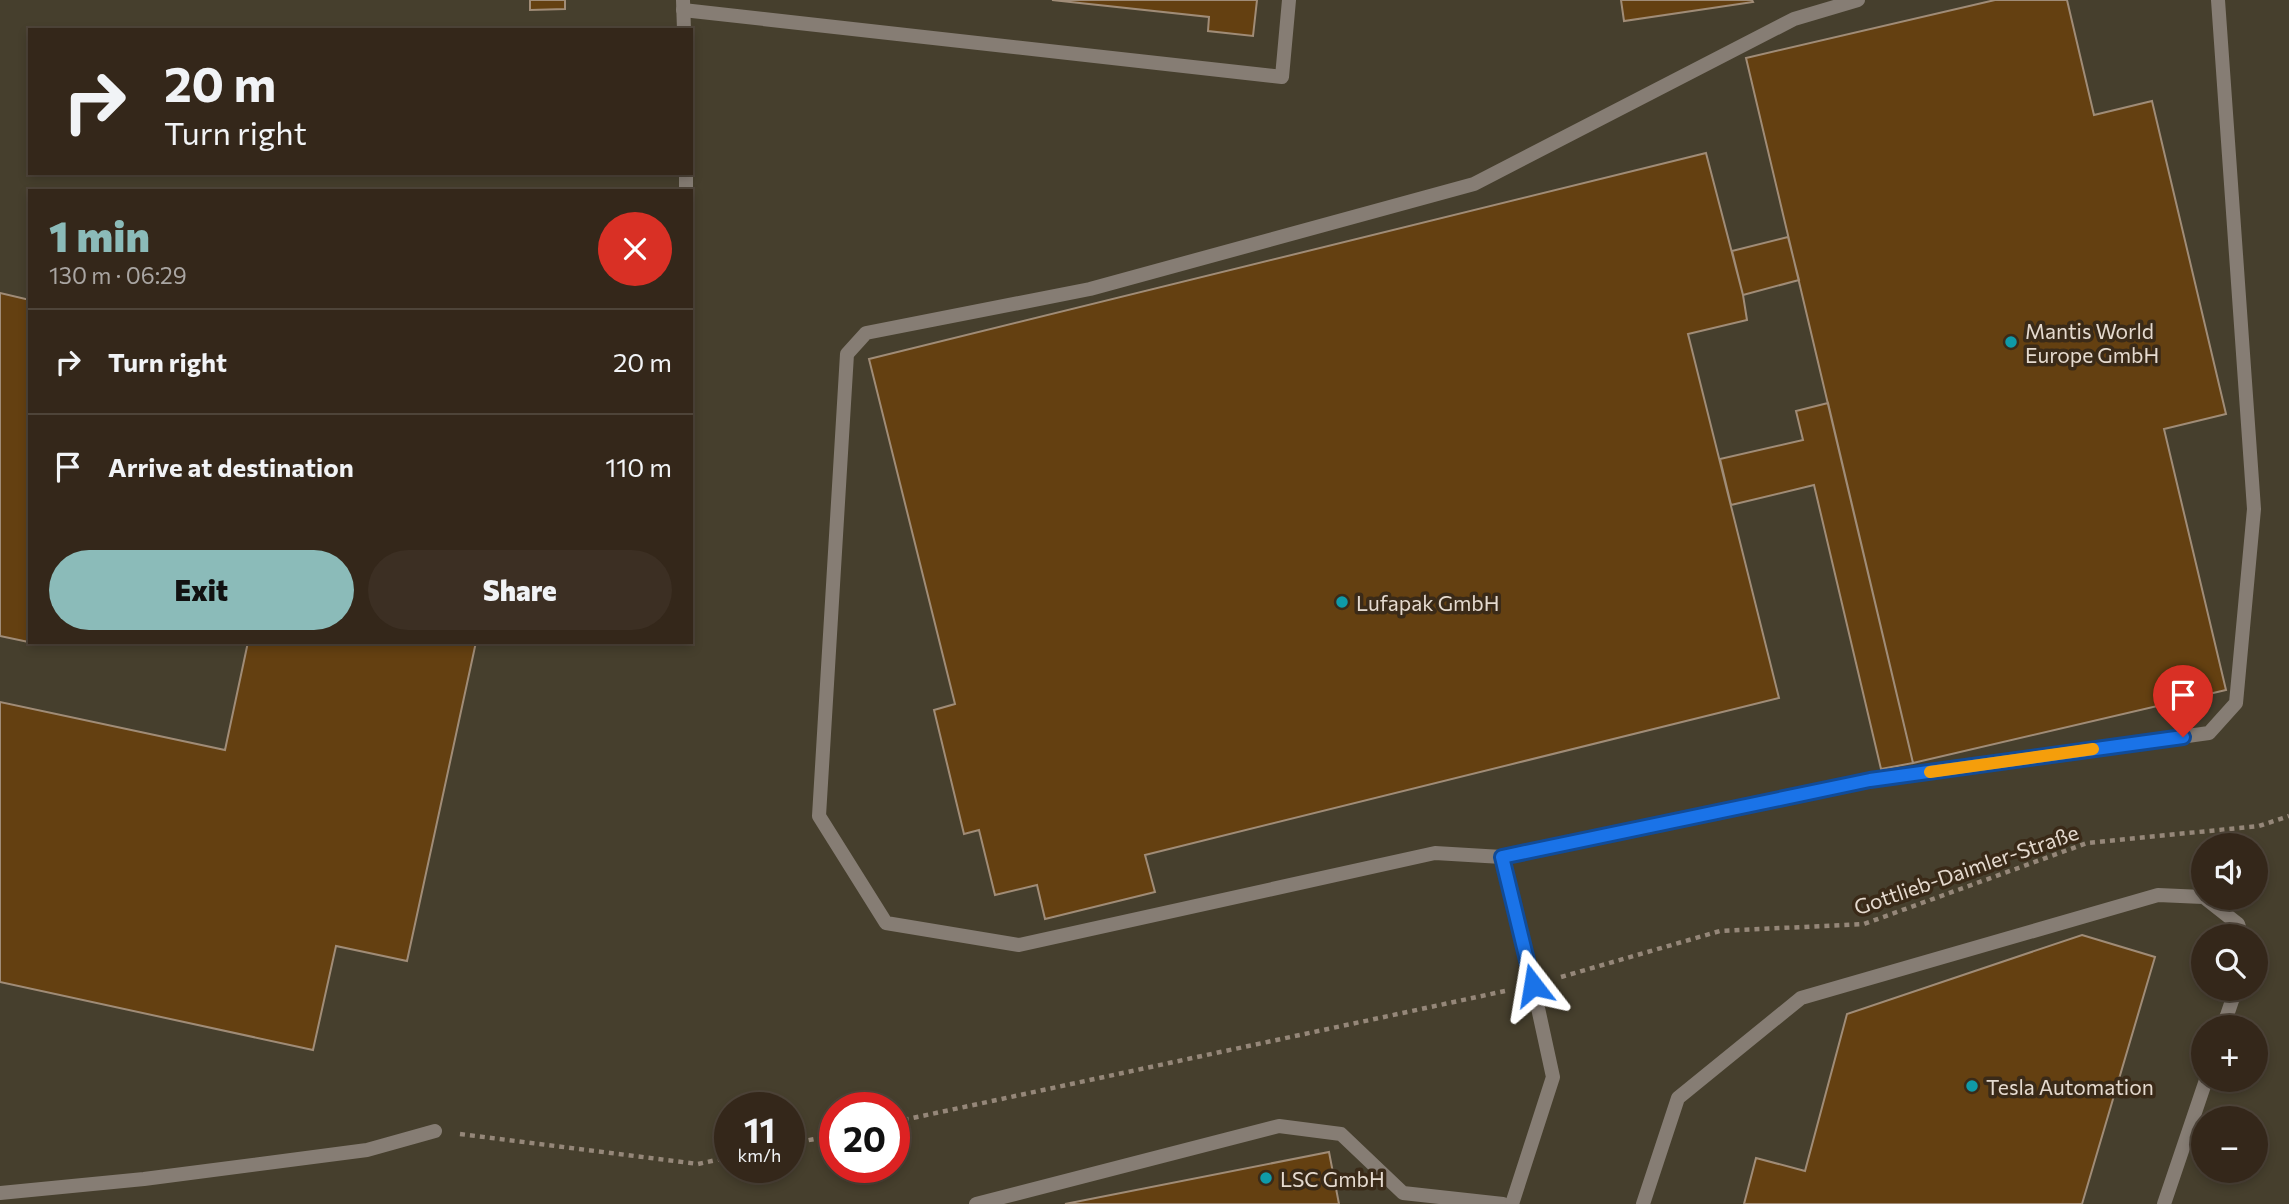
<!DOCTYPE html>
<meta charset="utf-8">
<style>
body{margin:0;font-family:Commissioner,sans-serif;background:#3c2f23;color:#f1f3f6;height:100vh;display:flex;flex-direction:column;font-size:26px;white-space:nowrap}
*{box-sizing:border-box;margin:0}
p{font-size:23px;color:#a9a5a2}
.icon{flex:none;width:38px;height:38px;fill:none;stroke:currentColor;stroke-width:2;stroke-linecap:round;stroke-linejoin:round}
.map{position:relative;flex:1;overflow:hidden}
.sheet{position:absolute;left:28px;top:189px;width:665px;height:455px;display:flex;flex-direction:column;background:#34271a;border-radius:0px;box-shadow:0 4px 10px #0003,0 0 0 2px #4e4439}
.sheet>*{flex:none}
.banner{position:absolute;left:28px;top:28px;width:665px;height:147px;border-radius:0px;box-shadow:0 4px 10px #0003,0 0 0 2px #4e4439;background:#34271a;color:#f1f3f6;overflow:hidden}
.controls{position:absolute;left:2191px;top:833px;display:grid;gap:14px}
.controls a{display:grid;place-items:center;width:77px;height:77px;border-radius:50%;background:#34271a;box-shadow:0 4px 10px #0003,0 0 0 2px #4e4439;font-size:35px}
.speed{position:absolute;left:714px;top:1092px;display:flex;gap:14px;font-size:35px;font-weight:700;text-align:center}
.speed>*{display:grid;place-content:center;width:91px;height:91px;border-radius:50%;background:#34271a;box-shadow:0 4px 10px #0003,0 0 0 2px #4e4439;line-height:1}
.speed small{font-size:18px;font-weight:400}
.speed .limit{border:10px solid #d22;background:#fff;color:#111}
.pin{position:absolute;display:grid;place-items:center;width:60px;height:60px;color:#fff;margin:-72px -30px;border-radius:50% 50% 50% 0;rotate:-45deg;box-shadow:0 0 7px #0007}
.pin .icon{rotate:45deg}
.me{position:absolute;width:77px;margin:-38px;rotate:346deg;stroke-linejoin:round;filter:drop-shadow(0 0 5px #0008)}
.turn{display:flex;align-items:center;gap:24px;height:147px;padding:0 21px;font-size:32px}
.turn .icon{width:91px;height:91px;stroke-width:2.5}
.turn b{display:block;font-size:49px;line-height:60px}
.round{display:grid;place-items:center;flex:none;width:74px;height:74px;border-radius:37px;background:#3c2f23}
.headline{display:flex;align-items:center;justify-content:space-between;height:119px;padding:0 21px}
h1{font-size:42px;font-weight:800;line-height:52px;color:#8bbbb9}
.action{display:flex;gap:14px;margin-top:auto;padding:14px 21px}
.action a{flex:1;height:80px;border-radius:42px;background:#8bbbb9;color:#111;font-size:28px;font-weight:800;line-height:80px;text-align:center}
.action a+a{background:#3c2f23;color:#f1f3f6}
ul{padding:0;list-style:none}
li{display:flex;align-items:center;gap:21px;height:105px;padding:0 21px;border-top:2px solid #4e4439}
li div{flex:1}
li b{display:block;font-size:26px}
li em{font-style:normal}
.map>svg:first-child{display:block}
.commercial{fill:#463f2d;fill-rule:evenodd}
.building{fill:#644011;stroke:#a08c77;stroke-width:2}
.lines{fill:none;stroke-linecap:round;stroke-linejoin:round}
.path{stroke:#958779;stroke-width:4.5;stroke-dasharray:5 5;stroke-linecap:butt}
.lane{stroke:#867d74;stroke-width:14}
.street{stroke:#867d74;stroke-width:14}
.route-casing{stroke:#114b97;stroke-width:18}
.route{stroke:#1a73e8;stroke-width:12}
.slow{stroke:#f59e0b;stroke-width:12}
.culture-dot{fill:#0f9aa8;stroke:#3a2a18;stroke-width:2.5}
.labels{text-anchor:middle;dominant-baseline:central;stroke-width:7;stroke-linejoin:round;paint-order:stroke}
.poi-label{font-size:21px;fill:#e5dacf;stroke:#3a2a18;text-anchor:start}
.street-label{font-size:21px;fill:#e5dacf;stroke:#3a2a18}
</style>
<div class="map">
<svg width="2289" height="1204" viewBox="0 0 2289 1204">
<rect width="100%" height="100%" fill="#453422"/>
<path class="commercial" d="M0,0H2289V1204H0ZM30,30H691V173H30ZM30,191H691V642H30ZM2203,845H2256V898H2203ZM2203,936H2256V989H2203ZM2203,1027H2256V1080H2203ZM730,1108H789V1167H730ZM835,1108H894V1167H835ZM2203,1118H2256V1171H2203Z"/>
<path class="building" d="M530,0H565V9L530,10Z
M1052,0H1257L1253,36L1208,31L1209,17Z
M1621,0H1752L1753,2L1624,21Z
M1995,0H2067L2094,115L2152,101L2226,414L2164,429L2226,690L1913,763L1746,58Z
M1706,153L1743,295L1747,320L1688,334L1779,698L1145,855L1155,892L1045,919L1037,885L995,895L979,830L964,834L934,710L955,704L869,359Z
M1788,237L1799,280L1743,295L1732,251Z
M0,293L30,300V642H38V644L0,636Z
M1828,403L1913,763L1881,769L1814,485L1731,505L1720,459L1803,440L1796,411Z
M248,642H476L407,961L336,946L313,1050L0,982V702L225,750Z
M2082,935L2155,957L2082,1204H1744L1756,1158L1805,1171L1847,1014Z
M1329,1152L1339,1204H1065Z"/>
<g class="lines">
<path class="path" d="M1561,977L1720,931L1864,924L2087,843L2259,826L2289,816
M894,1122L1505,991
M460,1134L698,1164L730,1157
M789,1144L835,1135"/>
<path class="lane" d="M1858,0L1794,19L1474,184L1090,289L866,333L847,354L819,816L886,923L1019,945L1435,853L1502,857L1870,780L2209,733L2236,703L2254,509L2218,0
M683,10L1282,77L1289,0
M1502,857L1533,985
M2205,898L2238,924L2242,936
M2223,1027L2236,989
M0,1193L144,1179L367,1150L435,1131
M976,1204L1279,1126L1341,1134L1403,1193L1503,1204
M1643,1204L1678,1098L1801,998L2158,895L2203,897
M2164,1204L2206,1080"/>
<path class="street" d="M683,0L684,30
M686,173V191
M1512,1204L1553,1077L1533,985"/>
</g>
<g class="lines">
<g class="route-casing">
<path id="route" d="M1533,985L1502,857L1870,780L2183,737"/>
</g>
<use href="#route" class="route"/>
<path class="slow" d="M1930,772L2093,749"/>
</g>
<g class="culture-dot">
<circle cx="2011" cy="342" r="7"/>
<circle cx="1342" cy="602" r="7"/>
<circle cx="1972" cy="1086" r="7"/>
<circle cx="1266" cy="1178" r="7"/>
</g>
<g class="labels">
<g class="poi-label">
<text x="2025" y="330">Mantis World<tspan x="2025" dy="24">Europe GmbH</tspan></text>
<text x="1356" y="602">Lufapak GmbH</text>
<text x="1986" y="1086">Tesla Automation</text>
<text x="1280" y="1178">LSC GmbH</text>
</g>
<g class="street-label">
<text transform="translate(1966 869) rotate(-19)">Gottlieb-Daimler-Straße</text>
</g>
</g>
</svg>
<div class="controls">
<a><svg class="icon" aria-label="sound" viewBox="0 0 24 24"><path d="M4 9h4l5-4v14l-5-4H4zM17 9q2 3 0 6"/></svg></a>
<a><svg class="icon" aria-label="search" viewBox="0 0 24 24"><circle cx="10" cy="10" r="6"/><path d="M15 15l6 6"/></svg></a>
<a>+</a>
<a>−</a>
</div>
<div class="speed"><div>11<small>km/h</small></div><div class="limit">20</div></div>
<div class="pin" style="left:2183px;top:737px;background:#d93025"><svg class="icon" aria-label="arrive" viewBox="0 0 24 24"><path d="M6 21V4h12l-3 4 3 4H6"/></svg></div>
<svg class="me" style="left:1533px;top:985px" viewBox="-20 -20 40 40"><path d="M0-17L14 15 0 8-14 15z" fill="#1a73e8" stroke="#fff" stroke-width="4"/></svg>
<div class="banner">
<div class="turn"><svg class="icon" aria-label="right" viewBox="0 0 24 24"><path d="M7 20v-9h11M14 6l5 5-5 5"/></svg><div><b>20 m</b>Turn right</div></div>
</div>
<section class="sheet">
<div class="headline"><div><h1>1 min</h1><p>130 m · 06:29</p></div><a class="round" style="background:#d93025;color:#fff"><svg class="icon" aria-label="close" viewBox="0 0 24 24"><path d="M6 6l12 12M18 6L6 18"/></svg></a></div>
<ul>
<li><svg class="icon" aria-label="right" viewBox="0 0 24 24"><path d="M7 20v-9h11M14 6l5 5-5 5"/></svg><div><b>Turn right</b></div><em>20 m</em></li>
<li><svg class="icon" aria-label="arrive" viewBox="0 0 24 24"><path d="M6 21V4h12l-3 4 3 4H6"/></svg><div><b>Arrive at destination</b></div><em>110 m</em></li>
</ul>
<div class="action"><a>Exit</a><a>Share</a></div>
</section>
</div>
